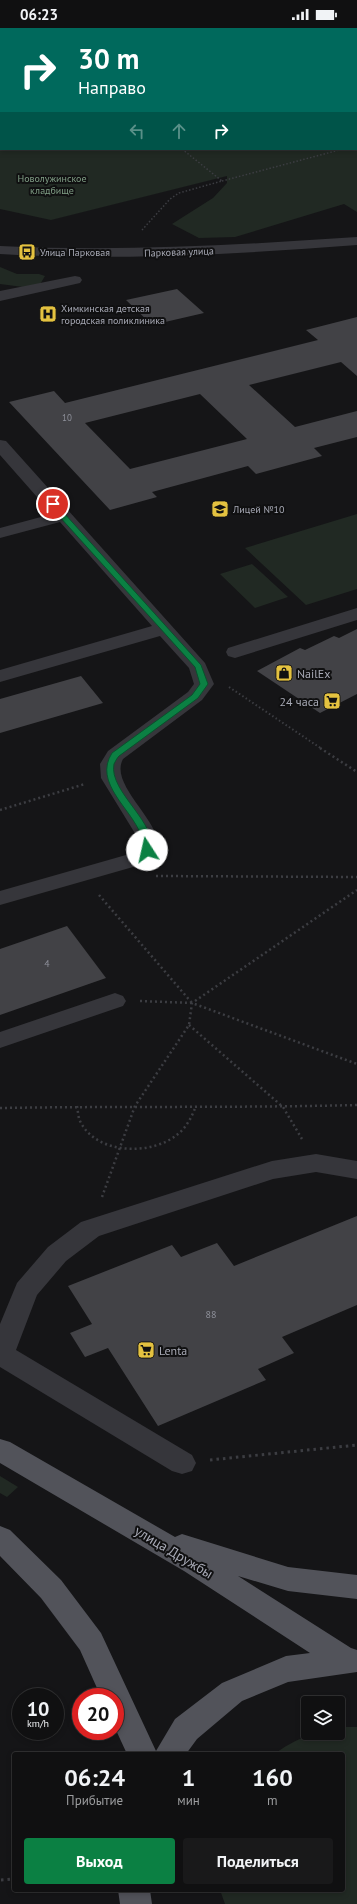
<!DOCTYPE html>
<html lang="ru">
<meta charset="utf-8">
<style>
body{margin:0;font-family:"PT Sans",sans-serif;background:#19191a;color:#f1f3f6;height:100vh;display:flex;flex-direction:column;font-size:15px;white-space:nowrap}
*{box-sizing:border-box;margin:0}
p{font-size:13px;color:#9c9d9f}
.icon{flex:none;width:22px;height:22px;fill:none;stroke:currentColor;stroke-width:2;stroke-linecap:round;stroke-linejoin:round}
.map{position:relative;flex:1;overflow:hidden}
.sheet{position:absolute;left:12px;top:1724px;width:333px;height:140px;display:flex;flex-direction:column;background:#101011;border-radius:4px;box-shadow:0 2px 6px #0003,0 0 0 1px #303031}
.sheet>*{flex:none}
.hud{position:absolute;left:0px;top:0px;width:357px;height:122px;box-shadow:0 2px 6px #0003,0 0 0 1px #303031;background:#00695c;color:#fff;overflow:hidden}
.tools{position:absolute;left:301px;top:1668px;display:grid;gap:8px}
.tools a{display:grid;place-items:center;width:44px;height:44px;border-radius:4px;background:#101011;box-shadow:0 2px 6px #0003,0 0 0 1px #303031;font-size:20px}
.speed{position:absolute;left:12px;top:1660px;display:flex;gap:8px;font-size:20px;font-weight:700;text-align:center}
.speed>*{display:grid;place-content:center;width:52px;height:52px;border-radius:50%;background:#101011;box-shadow:0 2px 6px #0003,0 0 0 1px #303031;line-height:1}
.speed small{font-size:10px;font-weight:400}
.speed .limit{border:6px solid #d22;background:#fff;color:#111}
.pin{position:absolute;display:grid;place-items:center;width:34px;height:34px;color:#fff;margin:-17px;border:2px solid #fff;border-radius:50%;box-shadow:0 1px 4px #0007}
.me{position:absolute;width:44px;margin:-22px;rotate:350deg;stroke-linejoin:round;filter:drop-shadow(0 0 3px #0008)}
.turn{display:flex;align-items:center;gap:14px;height:84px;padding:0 12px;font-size:18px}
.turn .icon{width:52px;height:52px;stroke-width:2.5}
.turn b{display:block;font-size:28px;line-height:34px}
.lanes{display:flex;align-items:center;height:38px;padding:0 12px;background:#0003;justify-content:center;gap:20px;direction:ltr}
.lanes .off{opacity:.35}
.eta{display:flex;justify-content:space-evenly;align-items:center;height:68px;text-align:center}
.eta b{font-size:24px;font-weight:700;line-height:28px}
.button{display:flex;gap:8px;margin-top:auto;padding:8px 12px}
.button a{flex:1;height:46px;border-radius:4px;background:#0b8043;color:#fff;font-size:16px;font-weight:700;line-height:46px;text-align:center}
.button a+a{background:#19191a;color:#f1f3f6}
.status{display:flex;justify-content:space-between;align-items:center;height:28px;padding:0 20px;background:#101011;direction:ltr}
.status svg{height:11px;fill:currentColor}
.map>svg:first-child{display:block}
.green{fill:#212923;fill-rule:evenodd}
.building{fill:#424246;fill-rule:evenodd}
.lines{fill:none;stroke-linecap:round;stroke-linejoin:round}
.path-far3{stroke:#3c3d42;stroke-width:1.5;stroke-dasharray:1.5 2;stroke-linecap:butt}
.path-far2{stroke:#3c3d42;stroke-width:2;stroke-dasharray:1.5 2.5;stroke-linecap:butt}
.path-far1{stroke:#3c3d42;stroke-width:2.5;stroke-dasharray:2 3;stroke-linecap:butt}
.path{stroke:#3c3d42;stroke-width:3;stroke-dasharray:2.5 4;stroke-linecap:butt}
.minor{fill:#36363b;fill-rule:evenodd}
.major{fill:#52535a;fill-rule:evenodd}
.route{fill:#0b8043;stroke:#07532c}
.labels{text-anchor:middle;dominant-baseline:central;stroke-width:4;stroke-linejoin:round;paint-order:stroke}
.far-number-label{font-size:9px;fill:#8e909a}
.far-park-label{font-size:10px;fill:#809f86;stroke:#101011}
.far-poi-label{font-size:10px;fill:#a8aab6;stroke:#101011;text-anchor:start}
.far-street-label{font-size:10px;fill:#a8aab6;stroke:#101011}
.number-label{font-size:10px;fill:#8e909a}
.poi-label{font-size:12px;fill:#a8aab6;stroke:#101011;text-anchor:start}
.near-street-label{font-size:14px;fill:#a8aab6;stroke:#101011}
</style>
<div class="status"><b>06:23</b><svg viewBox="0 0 49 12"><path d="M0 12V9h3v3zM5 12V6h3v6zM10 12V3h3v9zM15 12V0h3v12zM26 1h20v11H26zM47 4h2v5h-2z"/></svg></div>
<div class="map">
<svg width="357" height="1876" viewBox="0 0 357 1876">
<rect width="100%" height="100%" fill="#151517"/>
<path class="green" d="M0,0H357V184L344,176L235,209L199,210L172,196L213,170L227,155V148L51,192L0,181ZM1,1H356V121H1Z
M0,239L17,246H39L45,248L39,258L23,259L0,256Z
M357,486V561L306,577L245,520Z
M252,536L288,569L255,580L220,546Z
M0,1448L18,1459L7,1469L0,1465Z
M338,1699H357V1876H225L220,1862H343V1726H274C298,1710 309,1705 338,1705Z"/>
<path class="building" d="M177,261L204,285L152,297L126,272Z
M357,289V348L341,334L249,357L295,399L357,383V409L314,420L322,428L256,446L248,438L152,464L157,469L110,482L9,374L54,363L65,375L318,312L306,302ZM200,366L247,411L130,441L85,395Z
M357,601V666L320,685L257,643L300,620L305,622L334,608L339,610Z
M81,648L103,675L0,705V671Z
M67,898L106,950L0,987V921Z
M357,1188V1277L282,1309L294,1325L258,1341L266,1352L158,1398L108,1320L85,1329L70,1305L92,1296L68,1258L172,1217L181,1229L217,1215L234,1238Z"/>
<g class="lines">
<path class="path-far3" d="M222,153L343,121
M142,202L170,171L179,165L222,153L182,121"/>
<path class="path-far2" d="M229,659L322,721"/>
<path class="path-far1" d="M320,720L357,744
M0,782L85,756
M156,848L357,849
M99,867L192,975
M140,973L192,975L357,1036
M189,997L283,1079L302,1111
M77,1078C78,1083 78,1089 80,1093C96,1127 152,1128 178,1106C187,1099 192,1088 196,1078
M0,1080C119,1078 238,1080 357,1077
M102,1169L135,1078L189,997L192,975L357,862"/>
<path class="path" d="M210,1432L357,1417
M1,1852L14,1851"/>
<path class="minor" d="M357,209V217C238,226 119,233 0,226V218C119,224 238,217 357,209Z
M75,248L80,249L82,252L80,255L0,273V263Z
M0,412L6,413L205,635L214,656L202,672L123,731C108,758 166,796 157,823C155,829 145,833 140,837L0,877V863L126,827L136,820V807L101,750L100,736L108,723L188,664L194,656L189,640L160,608L0,654V642L152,598L60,494L0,510V500L52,486L0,427Z
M357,580V592L235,630L228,628L226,624L228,620Z
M115,965L123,968L126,973L123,978L0,1020V1004Z
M316,1126L357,1133V1151L316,1144L273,1151L99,1208L66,1233L37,1267L16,1322L192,1427L196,1435L192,1443L182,1446L172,1443L0,1339V1296L17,1255L48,1219L81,1194L272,1133Z"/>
<path class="major" d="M0,1411L10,1414L175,1509L182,1506L288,1539L357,1547V1571L288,1563L238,1548L351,1620L357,1622V1644L288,1654L242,1673L197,1711L186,1726H127L115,1700V1669H101L80,1622L41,1570L0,1528V1498L10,1502L61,1552L101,1605L156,1723L175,1691L222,1655L286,1628L310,1625L184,1543L0,1435Z
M118,1862H150L152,1876H120Z"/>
</g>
<path class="route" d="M50,475H55L201,637L208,656L198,670L119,728C117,730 115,734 114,736C108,764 161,797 150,824L147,825L142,822C142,817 143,811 141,807C131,780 93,755 112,725L192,667L200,656L195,639L50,478Z"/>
<defs>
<g id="bus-square" transform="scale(0.9)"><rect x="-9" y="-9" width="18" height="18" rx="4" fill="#e4c240" stroke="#101011"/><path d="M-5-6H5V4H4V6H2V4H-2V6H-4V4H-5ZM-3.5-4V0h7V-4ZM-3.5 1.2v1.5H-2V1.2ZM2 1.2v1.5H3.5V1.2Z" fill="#111"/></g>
<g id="hospital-square" transform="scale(0.9)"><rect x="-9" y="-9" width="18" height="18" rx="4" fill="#e4c240" stroke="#101011"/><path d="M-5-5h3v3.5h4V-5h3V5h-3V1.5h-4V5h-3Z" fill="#111"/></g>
<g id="school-square" transform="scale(0.9)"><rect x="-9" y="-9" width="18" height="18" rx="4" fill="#e4c240" stroke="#101011"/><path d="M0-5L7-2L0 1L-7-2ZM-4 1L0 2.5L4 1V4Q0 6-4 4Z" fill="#111"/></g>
<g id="shop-square" transform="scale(0.9)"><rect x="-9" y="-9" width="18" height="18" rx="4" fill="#e4c240" stroke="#101011"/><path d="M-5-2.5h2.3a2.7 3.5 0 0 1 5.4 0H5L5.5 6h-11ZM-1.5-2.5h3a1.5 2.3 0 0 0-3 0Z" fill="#111"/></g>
<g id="supermarket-square" transform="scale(0.9)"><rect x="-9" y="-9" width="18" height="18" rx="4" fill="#e4c240" stroke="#101011"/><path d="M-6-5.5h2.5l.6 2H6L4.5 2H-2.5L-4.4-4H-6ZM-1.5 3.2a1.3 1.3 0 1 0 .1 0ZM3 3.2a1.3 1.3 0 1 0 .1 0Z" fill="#111"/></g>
</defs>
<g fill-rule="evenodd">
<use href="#bus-square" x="27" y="224"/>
<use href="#hospital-square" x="48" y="286"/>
<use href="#school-square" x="220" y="481"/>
<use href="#shop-square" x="284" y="645"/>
<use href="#supermarket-square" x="332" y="673"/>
<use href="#supermarket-square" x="146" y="1322"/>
</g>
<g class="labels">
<g class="far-number-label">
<text x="67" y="389">10</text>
</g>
<g class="far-park-label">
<text x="52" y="150">Новолужинское<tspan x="52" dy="12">кладбище</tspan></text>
</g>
<g class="far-poi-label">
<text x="40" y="224">Улица Парковая</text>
<text x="61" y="280">Химкинская детская<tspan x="61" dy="12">городская поликлиника</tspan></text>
<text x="233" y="481">Лицей №10</text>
</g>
<g class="far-street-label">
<text transform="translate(179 224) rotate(-2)">Парковая улица</text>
</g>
<g class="number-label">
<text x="47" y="935">4</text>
<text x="211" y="1286">88</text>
</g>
<g class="poi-label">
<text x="297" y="645">NailEx</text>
<text x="319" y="673" text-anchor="end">24 часа</text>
<text x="159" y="1322">Lenta</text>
</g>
<g class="near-street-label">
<text transform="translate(174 1524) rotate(31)">улица Дружбы</text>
</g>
</g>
</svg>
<div class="tools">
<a><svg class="icon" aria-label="layers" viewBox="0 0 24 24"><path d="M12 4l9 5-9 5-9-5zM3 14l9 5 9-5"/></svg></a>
</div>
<div class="speed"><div>10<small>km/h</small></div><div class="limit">20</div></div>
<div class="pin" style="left:53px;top:476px;background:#d93025"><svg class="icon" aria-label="arrive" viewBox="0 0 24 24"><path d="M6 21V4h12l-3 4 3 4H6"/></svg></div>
<svg class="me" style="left:147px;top:822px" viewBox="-20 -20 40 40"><circle r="19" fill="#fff"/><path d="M0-13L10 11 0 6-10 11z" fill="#0b8043"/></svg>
<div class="hud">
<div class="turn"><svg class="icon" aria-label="right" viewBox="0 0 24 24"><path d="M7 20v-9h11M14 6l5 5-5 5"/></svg><div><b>30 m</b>Направо</div></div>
<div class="lanes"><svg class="icon off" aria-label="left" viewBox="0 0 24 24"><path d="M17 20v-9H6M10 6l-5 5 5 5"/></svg><svg class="icon off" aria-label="ahead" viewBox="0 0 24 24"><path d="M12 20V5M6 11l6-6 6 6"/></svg><svg class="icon" aria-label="right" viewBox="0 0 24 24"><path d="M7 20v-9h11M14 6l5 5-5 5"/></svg></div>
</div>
<section class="sheet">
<div class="eta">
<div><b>06:24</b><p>Прибытие</p></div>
<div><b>1</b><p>мин</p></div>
<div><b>160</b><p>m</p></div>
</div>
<div class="button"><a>Выход</a><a>Поделиться</a></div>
</section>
</div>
